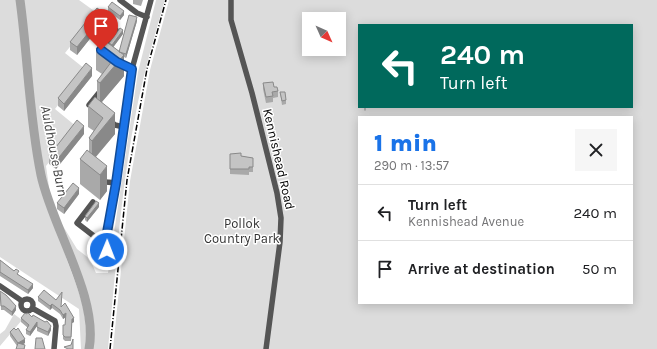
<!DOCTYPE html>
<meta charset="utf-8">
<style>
body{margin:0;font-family:Karla,sans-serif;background:#f6f6f6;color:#202124;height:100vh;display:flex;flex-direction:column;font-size:15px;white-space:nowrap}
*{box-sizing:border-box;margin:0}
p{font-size:13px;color:#757577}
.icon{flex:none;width:22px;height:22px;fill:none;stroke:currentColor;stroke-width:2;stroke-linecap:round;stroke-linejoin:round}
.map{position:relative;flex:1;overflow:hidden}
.panel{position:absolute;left:358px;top:116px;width:275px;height:188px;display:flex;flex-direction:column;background:#fff;border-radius:0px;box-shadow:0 2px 10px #0003}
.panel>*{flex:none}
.guide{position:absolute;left:358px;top:24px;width:275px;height:84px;border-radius:0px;box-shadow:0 2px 10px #0003;background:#00695c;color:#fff;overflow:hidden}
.needle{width:26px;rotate:135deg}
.fabs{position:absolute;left:302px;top:12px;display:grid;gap:8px}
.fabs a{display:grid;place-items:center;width:44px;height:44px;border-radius:0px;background:#fff;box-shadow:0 2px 10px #0003;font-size:20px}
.pin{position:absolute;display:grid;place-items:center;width:34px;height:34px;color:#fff;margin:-41px -17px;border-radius:50% 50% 50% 0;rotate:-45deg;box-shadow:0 0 4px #0007}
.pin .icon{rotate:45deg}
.me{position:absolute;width:44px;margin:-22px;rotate:1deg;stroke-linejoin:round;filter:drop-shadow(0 0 3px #0008)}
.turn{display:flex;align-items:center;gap:14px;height:84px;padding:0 16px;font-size:18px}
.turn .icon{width:52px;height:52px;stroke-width:2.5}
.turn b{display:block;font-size:28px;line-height:34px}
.round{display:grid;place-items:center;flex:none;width:42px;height:42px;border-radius:0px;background:#f6f6f6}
.head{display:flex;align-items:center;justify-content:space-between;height:68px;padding:0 16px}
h1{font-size:24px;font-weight:800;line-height:30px;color:#1a73e8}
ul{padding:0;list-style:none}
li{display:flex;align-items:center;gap:12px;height:56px;padding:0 16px;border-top:1px solid #e0e0e0}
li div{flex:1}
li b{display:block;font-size:15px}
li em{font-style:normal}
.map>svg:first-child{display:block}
.green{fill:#dcdcdc;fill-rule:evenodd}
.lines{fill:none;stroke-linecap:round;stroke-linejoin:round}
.stream{stroke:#a3a3a3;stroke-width:1.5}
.river{stroke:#a3a3a3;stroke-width:9}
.minor{stroke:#555;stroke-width:5.5}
.rail{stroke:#000;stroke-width:1.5;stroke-dasharray:6 2 1 2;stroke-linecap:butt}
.wall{fill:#a9a9a9}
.shaded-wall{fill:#898989}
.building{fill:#c4c4c4;stroke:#898989}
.route-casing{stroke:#114b97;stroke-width:10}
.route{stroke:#1a73e8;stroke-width:7}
.labels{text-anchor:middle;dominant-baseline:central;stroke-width:3;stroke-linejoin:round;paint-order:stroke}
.street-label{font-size:13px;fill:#000;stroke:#fff}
.park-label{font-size:13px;fill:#333;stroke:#fff}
.water-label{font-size:14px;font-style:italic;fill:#444;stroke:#fff}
</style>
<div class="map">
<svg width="657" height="349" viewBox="0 0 657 349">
<rect width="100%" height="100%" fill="#fff"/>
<path class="green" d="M0,0H79L97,13L65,53L85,69L55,109L77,127L46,166L52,208L77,249L90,259L96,273H108L138,72L156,0H165C155,34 145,68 138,102C121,184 116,267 108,349H90L94,324L91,312L75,264L54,215C55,222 58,231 60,238C71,279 91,305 85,349H81L79,309L0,257Z
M169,0H657V349H113L130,181L150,70ZM309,19H339V49H309ZM359,25H632V107H359ZM359,117H632V303H359Z
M14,314L22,320L0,346V334L5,330Z"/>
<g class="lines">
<path class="stream" d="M365,107V110"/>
<path class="river" d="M20,0C28,58 29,117 41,175C52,227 99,298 89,349"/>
<path class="minor" d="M120,0L137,13L147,17
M231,0V20L252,93L277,193L281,218L280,242L266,349
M103,47L116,30
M118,63L132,69
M95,109L89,105L102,89
M110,121L115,125L124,127
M102,178L106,182L117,183
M93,202L77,223L99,240
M106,239L97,241L95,245L97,250L104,253L109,246L106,239L117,183L132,69L151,0
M0,286L22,301
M21 305a6 6 0 1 1 12 0a6 6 0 1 1-12 0Z
M32,308L55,321L56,326L54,349"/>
<path class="rail" d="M110,349L127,180L147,69L166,0"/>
</g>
<path class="wall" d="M133,0H143L141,6L133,4Z
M108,7L124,15L120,20L108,11Z
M104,21L77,55L70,50V42Z
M137,21L126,58L124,57V76L102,102L115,134L96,157L107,191L100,200L80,184V159L89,151V138L94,131L88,127V106L97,98V81L102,74L96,70V49L109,44V43L123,34L113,47L119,51Z
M92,76L64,111L58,106V98Z
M263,83L274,87L278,91V97L273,98V102L266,103L263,89Z
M280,92L286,100V104L282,105Z
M84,134L56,169L49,164V156Z
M230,154L241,156L253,158V172H249V175L230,174Z
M79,194L64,214L57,209V203Z
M99,207L87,222L85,220V216Z
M0,260L19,275L33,288L28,294L0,276Z
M0,291L16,310L12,316L4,310H1Z
M38,297L61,306L74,322L72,323L71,341H65L63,339V325H65L66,317L63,319L60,314L52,308L50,310L38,301Z
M26,314L45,322L51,330L48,336L37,331V326L30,336L26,334V330L28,328L21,322V318Z
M10,332L25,343L23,344L25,349L17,346L10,336Z"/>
<path class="shaded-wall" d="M124,11V15L120,20V16Z
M104,13V21L77,55V47Z
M137,17V21L126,58V54Z
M123,30V34L112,49V45Z
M124,55V76L100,104V83Z
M92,68V76L64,111V104Z
M115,113V134L92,161V141Z
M84,126V134L56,169V161Z
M107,166V191L100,200V175Z
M79,188V194L64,214V208Z
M99,203V207L87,222V218Z
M33,284V288L28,294V290Z
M52,304V308L50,310V306Z
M16,306V310L12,316V312Z
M66,313V317L63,319V315Z
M74,318V322L72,323L71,341L72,319Z
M37,322V326L30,336V332Z
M51,326V330L48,336V332Z
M25,339V343L18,347V343Z"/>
<path class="building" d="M112,2L124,11L120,16L108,7Z
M97,8L104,13L77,47L70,42Z
M129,15L137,17L126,54L119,52Z
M120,28L123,30L112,45L109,43Z
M104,40L124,55L100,83L97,81L112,61L96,49Z
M86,63L92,68L64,104L58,98Z
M273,82L274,87H277L278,91L272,92L273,96L266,97L263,83Z
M280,92H285L286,100L282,101Z
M95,97L115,113L92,141L89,138L103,118L88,106Z
M77,120L84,126L56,161L49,156Z
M87,150L107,166L100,175L80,159Z
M241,153V156L253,158V167H249V169H230V154Z
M73,183L79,188L64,208L57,203Z
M96,201L99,203L87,218L85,216Z
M0,260L14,271L16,269L19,271L17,274L33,284L28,290L0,272Z
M44,290L56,300L62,292L61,307L65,303L74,318L72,319L71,337H65L63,335V325H65L66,313L63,315L60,310L52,304L50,306L38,297Z
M0,291L6,295L16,306L12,312L4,306H1Z
M25,313L26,314L28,313L32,317L33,315L45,322L47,321L51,326L48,332L37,327V322L30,332L26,330L29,325L21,318Z
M14,328L16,330L18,328L25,339L18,343L25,345L24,349H16L18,343L10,332Z
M36,338H42L45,349H35Z
M73,339V349H68L64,347L71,345Z"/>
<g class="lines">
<g class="route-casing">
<path id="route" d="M101,50L117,62L132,69L116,183L106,238L109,246L107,250"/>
</g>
<use href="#route" class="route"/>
</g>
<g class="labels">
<g class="street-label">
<text transform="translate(279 159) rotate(77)">Kennishead Road</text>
</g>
<g class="park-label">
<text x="242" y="223">Pollok<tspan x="242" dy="15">Country Park</tspan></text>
</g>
<g class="water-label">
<text transform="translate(54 151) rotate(79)">Auldhouse Burn</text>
</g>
</g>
</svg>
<div class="fabs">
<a><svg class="needle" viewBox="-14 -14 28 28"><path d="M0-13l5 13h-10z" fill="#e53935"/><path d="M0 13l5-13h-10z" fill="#757577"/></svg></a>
</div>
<div class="pin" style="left:101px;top:50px;background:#d93025"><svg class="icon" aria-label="arrive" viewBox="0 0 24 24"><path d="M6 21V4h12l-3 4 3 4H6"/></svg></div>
<svg class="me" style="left:107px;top:250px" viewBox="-20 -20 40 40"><circle r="17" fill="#1a73e8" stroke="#fff" stroke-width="3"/><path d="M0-11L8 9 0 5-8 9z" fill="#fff"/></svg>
<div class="guide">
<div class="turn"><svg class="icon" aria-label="left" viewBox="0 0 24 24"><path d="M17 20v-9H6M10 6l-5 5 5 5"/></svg><div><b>240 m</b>Turn left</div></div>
</div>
<section class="panel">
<div class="head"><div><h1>1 min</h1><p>290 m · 13:57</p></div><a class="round"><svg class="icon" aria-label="close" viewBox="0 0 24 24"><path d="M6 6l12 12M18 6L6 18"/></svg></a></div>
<ul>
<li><svg class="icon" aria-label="left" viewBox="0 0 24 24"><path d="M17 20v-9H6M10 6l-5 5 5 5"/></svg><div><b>Turn left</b><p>Kennishead Avenue</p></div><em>240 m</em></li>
<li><svg class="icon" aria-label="arrive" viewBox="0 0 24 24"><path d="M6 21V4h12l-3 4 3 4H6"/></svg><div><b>Arrive at destination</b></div><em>50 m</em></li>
</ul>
</section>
</div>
